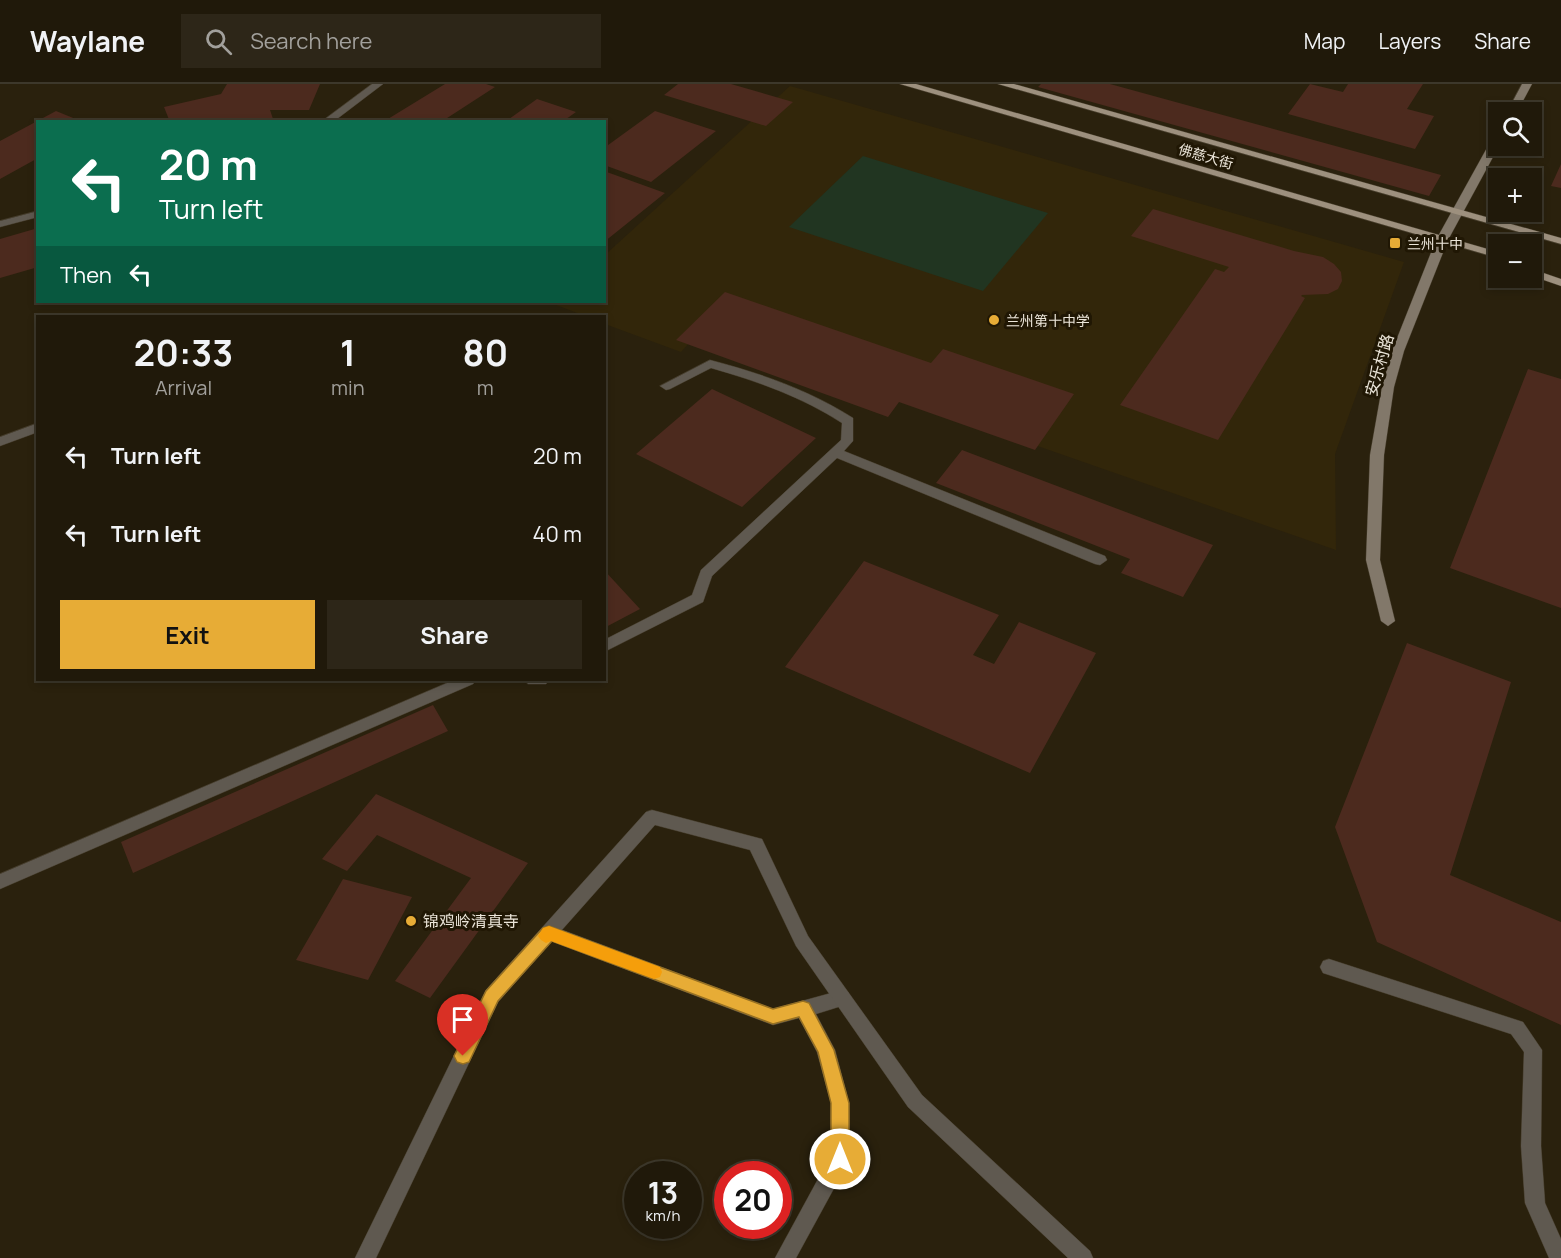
<!DOCTYPE html>
<meta charset="utf-8">
<style>
body{margin:0;font-family:Manrope,"Noto Sans SC",sans-serif;background:#2d2618;color:#f1f3f6;height:100vh;display:flex;flex-direction:column;font-size:22px;white-space:nowrap}
*{box-sizing:border-box;margin:0}
p{font-size:20px;color:#a2a09c}
.icon{flex:none;width:33px;height:33px;fill:none;stroke:currentColor;stroke-width:2;stroke-linecap:round;stroke-linejoin:round}
.map{position:relative;flex:1;overflow:hidden}
.panel{position:absolute;left:36px;top:231px;width:570px;height:366px;display:flex;flex-direction:column;background:#20190a;border-radius:0px;box-shadow:0 3px 9px #0003,0 0 0 2px #3d382b}
.panel>*{flex:none}
.guide{position:absolute;left:36px;top:36px;width:570px;height:183px;border-radius:0px;box-shadow:0 3px 9px #0003,0 0 0 2px #3d382b;background:#0b6e4f;color:#fff;overflow:hidden}
.buttons{position:absolute;left:1488px;top:18px;display:grid;gap:12px}
.buttons a{display:grid;place-items:center;width:54px;height:54px;border-radius:0px;background:#20190a;box-shadow:0 3px 9px #0003,0 0 0 2px #3d382b;font-size:30px}
.speed{position:absolute;left:624px;top:1077px;display:flex;gap:12px;font-size:30px;font-weight:700;text-align:center}
.speed>*{display:grid;place-content:center;width:78px;height:78px;border-radius:50%;background:#20190a;box-shadow:0 3px 9px #0003,0 0 0 2px #3d382b;line-height:1}
.speed small{font-size:15px;font-weight:400}
.speed .limit{border:9px solid #d22;background:#fff;color:#111}
.pin{position:absolute;display:grid;place-items:center;width:51px;height:51px;color:#fff;margin:-62px -26px;border-radius:50% 50% 50% 0;rotate:-45deg;box-shadow:0 0 6px #0007}
.pin .icon{rotate:45deg}
.me{position:absolute;width:66px;margin:-33px;rotate:0deg;stroke-linejoin:round;filter:drop-shadow(0 0 4px #0008)}
.turn{display:flex;align-items:center;gap:21px;height:126px;padding:0 24px;font-size:27px}
.turn .icon{width:78px;height:78px;stroke-width:2.5}
.turn b{display:block;font-size:42px;line-height:51px}
.then{display:flex;align-items:center;height:57px;padding:0 24px;background:#0003;gap:12px;font-size:22px}
.eta{display:flex;justify-content:space-evenly;align-items:center;height:102px;text-align:center}
.eta b{font-size:36px;font-weight:700;line-height:42px}
.cta{display:flex;gap:12px;margin-top:auto;padding:12px 24px}
.cta a{flex:1;height:69px;border-radius:0px;background:#e7ac36;color:#111;font-size:24px;font-weight:700;line-height:69px;text-align:center}
.cta a+a{background:#2d2618;color:#f1f3f6}
ul{padding:0;list-style:none}
li{display:flex;align-items:center;gap:18px;height:78px;padding:0 24px}
li div{flex:1}
li b{display:block;font-size:22px}
li em{font-style:normal}
header{display:flex;align-items:center;gap:36px;box-sizing:border-box;height:84px;padding:0 30px;background:#20190a;border-bottom:2px solid #3d382b}
header strong{font-size:28px}
nav{display:flex;gap:33px;margin-inline-start:auto;font-size:21px}
.search{width:420px;height:54px;background:#2d2618;display:flex;align-items:center;gap:15px;box-sizing:border-box;padding:0 21px;border-radius:0px;color:#a2a09c;font-size:22px}
.map>svg:first-child{display:block}
.built{fill:#32260a}
.green{fill:#213521}
.building{fill:#4c2a1e}
.lines{fill:none;stroke-linecap:round;stroke-linejoin:round}
.lane-casing{stroke:#453c2a;stroke-width:1}
.street-casing{stroke:#453c2a;stroke-width:1}
.secondary-casing{stroke:#453c2a;stroke-width:1}
.primary-casing{stroke:#453c2a;stroke-width:1}
.lane{fill:#5f5950;fill-rule:evenodd}
.street{fill:#5f5950;fill-rule:evenodd}
.secondary{fill:#82786a;fill-rule:evenodd}
.primary{fill:#9d907e;fill-rule:evenodd}
.route{fill:#e7ac36;stroke:#967023;stroke-width:1.5}
.slow{fill:#f59e0b}
.poi-dot{fill:#e7ac36;stroke:#201704;stroke-width:2}
.labels{text-anchor:middle;dominant-baseline:central;stroke-width:6;stroke-linejoin:round;paint-order:stroke}
.far-street-label{font-size:14px;fill:#ebe5d9;stroke:#201704}
.far-poi-label{font-size:14px;fill:#ebe5d9;stroke:#201704;text-anchor:start}
.street-label{font-size:16px;fill:#ebe5d9;stroke:#201704}
.poi-label{font-size:16px;fill:#ebe5d9;stroke:#201704;text-anchor:start}
</style>
<header>
<strong>Waylane</strong>
<div class="search"><svg class="icon" aria-label="search" viewBox="0 0 24 24"><circle cx="10" cy="10" r="6"/><path d="M15 15l6 6"/></svg>Search here</div>
<nav><a>Map</a><a>Layers</a><a>Share</a></nav>
</header>
<div class="map">
<svg width="1561" height="1174" viewBox="0 0 1561 1174">
<rect width="100%" height="100%" fill="#2a210d"/>
<path class="built" d="M790,2L1404,178L1335,370L1336,466L702,245L681,268L605,240L604,232H585L551,219L553,218H604L605,171Z"/>
<path class="green" d="M863,72L1048,129L983,207L789,143Z"/>
<path class="building" d="M227,0H320L309,26H270L274,38H170L164,23L221,10Z
M445,0H486L495,3L441,38H383Z
M678,0H731L793,18L766,42L664,11Z
M1041,0H1110L1441,91L1429,112L1038,3Z
M1310,0L1343,8L1348,0H1423L1407,25L1434,32L1415,65L1288,30Z
M537,15L576,28L562,38H505Z
M56,27L83,38H38V74L0,95V57Z
M655,27L716,47L651,98L604,81V64Z
M1561,80V104L1551,102Z
M604,87L665,109L604,158Z
M1153,125L1294,167L1323,173L1334,180L1341,188L1342,197L1338,205L1328,210L1302,211L1301,212L1305,214L1218,356L1120,321L1215,185L1224,188L1229,183L1131,152Z
M38,144V183L0,194V155Z
M725,208L931,279L943,265L1074,310L1035,366L899,318L888,333L676,256Z
M1528,285L1561,295V524L1450,484Z
M712,305L816,354L742,423L636,370Z
M962,366L1213,461L1183,513L1121,489L1130,475L936,399Z
M864,477L999,531L973,571L994,580L1019,538L1096,569L1030,689L785,583Z
M604,486L640,525L604,544Z
M1407,559L1511,598L1450,791L1561,838V941L1377,858L1335,743Z
M433,621L448,647L133,789L121,758Z
M376,710L528,779L430,914L395,897L471,794L377,751L347,787L322,775Z
M343,795L412,813L368,896L296,876Z"/>
<g class="lines">
<g class="lane-casing">
<path id="lane" d="M710,276C760,289 809,306 853,334V357L844,367L1105,472L1107,476L1100,481L1095,480L837,374L712,492L703,518L604,568V556L692,511L701,486L841,356L842,339C802,313 757,297 711,284L670,305L666,306L660,302Z
M38,339V348L0,362V353Z
M454,596H476L473,600L0,805V790Z
M525,596H549L546,600H528Z
M549,841L773,925L842,906L848,908L851,914L848,920L816,930L835,966L849,1019L850,1075L796,1174H775L830,1073L831,1019L817,968L799,934L773,941L543,854L540,849L543,844Z
M1329,875L1523,938L1542,966L1541,1062L1545,1119L1561,1155V1174H1549L1525,1119L1521,1062L1524,968L1511,950L1323,889L1320,883L1323,877Z"/>
</g>
<g class="street-casing">
<path id="street" d="M372,0H383L333,38H321Z
M38,127V133L0,143V137Z
M652,726L762,755L808,852L922,1011L1090,1167L1093,1174H1068L908,1023L796,862L750,766L655,741L498,918L376,1174H355L486,906L646,728Z"/>
</g>
<g class="secondary-casing">
<path id="secondary" d="M1522,0H1532L1517,28H1507Z
M1498,50L1499,62L1448,156L1404,267L1394,303L1384,371L1380,476L1395,537L1388,542L1381,537L1366,476L1370,371L1382,303L1392,267L1436,156L1493,53Z"/>
</g>
<g class="primary-casing">
<path id="primary" d="M900,0H916L1498,168V174Z
M998,0H1014L1561,154V160Z
M1532,185L1561,195V202L1532,192Z"/>
</g>
<use href="#lane" class="lane"/>
<use href="#street" class="street"/>
<use href="#secondary" class="secondary"/>
<use href="#primary" class="primary"/>
</g>
<path class="route" d="M549,842L773,925L803,917L809,919L834,966L849,1019V1075L846,1082L840,1084L834,1082L831,1075V1019L818,968L799,933L773,940L552,857L498,917L469,978L463,980L457,978L454,972L486,907L543,844Z"/>
<path class="slow" d="M549,842L660,883L662,888L660,893L654,895L551,857L546,859L541,856L538,852L543,844Z"/>
<g class="poi-dot">
<rect x="1389" y="153" width="12" height="12" rx="3"/>
<circle cx="994" cy="236" r="6"/>
<circle cx="411" cy="837" r="6"/>
</g>
<g class="labels">
<g class="far-street-label">
<text transform="translate(1206 72) rotate(16)">佛慈大街</text>
</g>
<g class="far-poi-label">
<text x="1407" y="159">兰州十中</text>
<text x="1006" y="236">兰州第十中学</text>
</g>
<g class="street-label">
<text transform="translate(1379 281) rotate(-74)">安乐村路</text>
</g>
<g class="poi-label">
<text x="423" y="837">锦鸡岭清真寺</text>
</g>
</g>
</svg>
<div class="buttons">
<a><svg class="icon" aria-label="search" viewBox="0 0 24 24"><circle cx="10" cy="10" r="6"/><path d="M15 15l6 6"/></svg></a>
<a>+</a>
<a>−</a>
</div>
<div class="speed"><div>13<small>km/h</small></div><div class="limit">20</div></div>
<div class="pin" style="left:463px;top:972px;background:#d93025"><svg class="icon" aria-label="arrive" viewBox="0 0 24 24"><path d="M6 21V4h12l-3 4 3 4H6"/></svg></div>
<svg class="me" style="left:840px;top:1075px" viewBox="-20 -20 40 40"><circle r="17" fill="#e7ac36" stroke="#fff" stroke-width="3"/><path d="M0-11L8 9 0 5-8 9z" fill="#fff"/></svg>
<div class="guide">
<div class="turn"><svg class="icon" aria-label="left" viewBox="0 0 24 24"><path d="M17 20v-9H6M10 6l-5 5 5 5"/></svg><div><b>20 m</b>Turn left</div></div>
<div class="then">Then<svg class="icon" aria-label="left" viewBox="0 0 24 24"><path d="M17 20v-9H6M10 6l-5 5 5 5"/></svg></div>
</div>
<section class="panel">
<div class="eta">
<div><b>20:33</b><p>Arrival</p></div>
<div><b>1</b><p>min</p></div>
<div><b>80</b><p>m</p></div>
</div>
<ul>
<li><svg class="icon" aria-label="left" viewBox="0 0 24 24"><path d="M17 20v-9H6M10 6l-5 5 5 5"/></svg><div><b>Turn left</b></div><em>20 m</em></li>
<li><svg class="icon" aria-label="left" viewBox="0 0 24 24"><path d="M17 20v-9H6M10 6l-5 5 5 5"/></svg><div><b>Turn left</b></div><em>40 m</em></li>
</ul>
<div class="cta"><a>Exit</a><a>Share</a></div>
</section>
</div>
